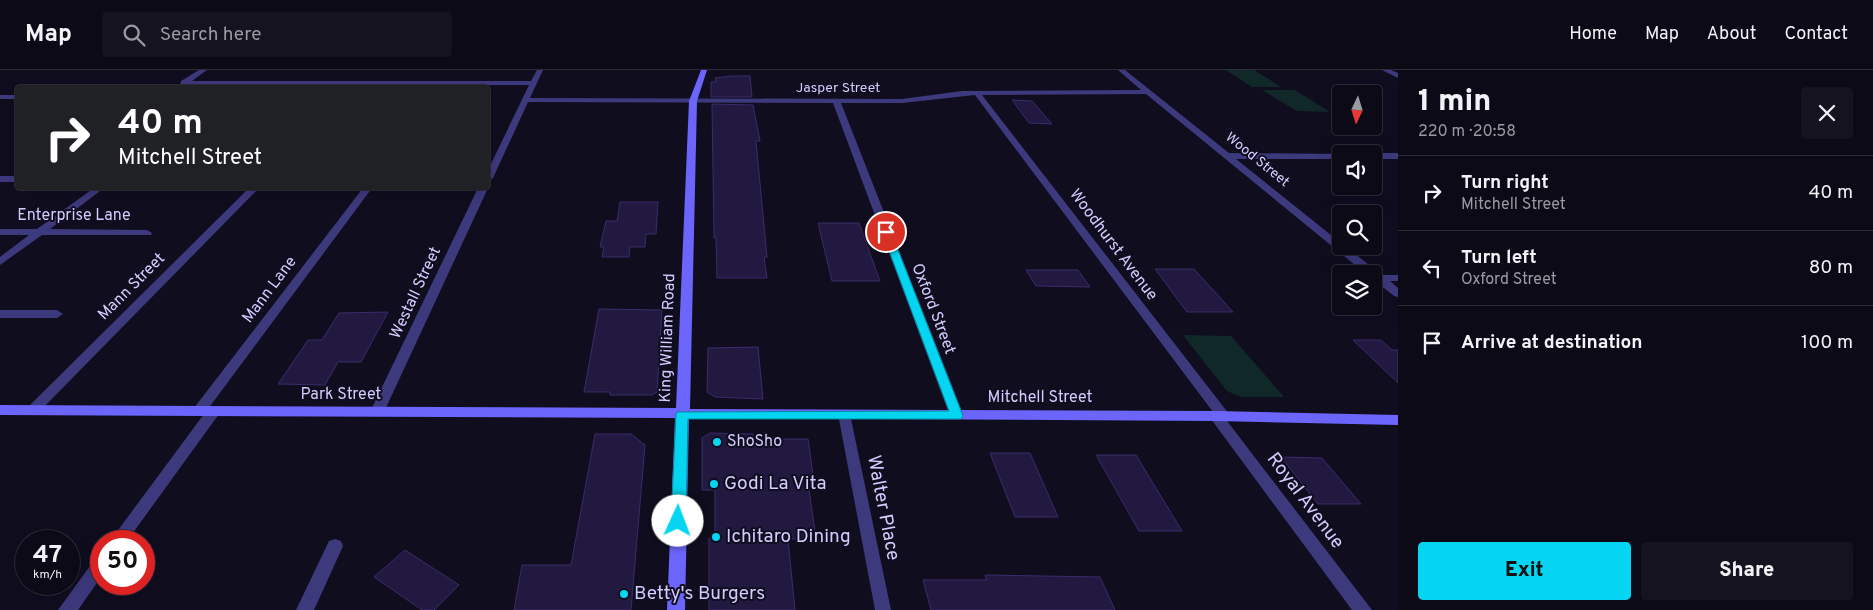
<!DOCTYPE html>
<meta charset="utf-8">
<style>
body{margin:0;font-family:Overpass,sans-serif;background:#151320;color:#f1f3f6;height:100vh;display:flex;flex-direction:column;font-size:19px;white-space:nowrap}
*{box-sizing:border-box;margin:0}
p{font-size:16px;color:#9a9aa1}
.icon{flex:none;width:28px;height:28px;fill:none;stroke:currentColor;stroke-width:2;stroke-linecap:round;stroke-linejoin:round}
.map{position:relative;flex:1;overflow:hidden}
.side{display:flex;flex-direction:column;background:#0c0a17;width:475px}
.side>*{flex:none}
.top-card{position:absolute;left:15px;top:15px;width:475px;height:105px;border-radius:5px;box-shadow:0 5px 20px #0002,0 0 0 1px #2c2b36;background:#202124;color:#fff;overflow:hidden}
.needle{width:32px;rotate:184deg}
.buttons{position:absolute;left:1332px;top:15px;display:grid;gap:10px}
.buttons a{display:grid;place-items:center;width:50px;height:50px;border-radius:5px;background:#0c0a17;box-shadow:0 5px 20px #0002,0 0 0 1px #2c2b36;font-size:25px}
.speed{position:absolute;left:15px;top:460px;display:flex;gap:10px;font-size:25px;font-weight:700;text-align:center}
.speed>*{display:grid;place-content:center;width:65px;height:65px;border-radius:50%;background:#0c0a17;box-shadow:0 5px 20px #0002,0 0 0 1px #2c2b36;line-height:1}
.speed small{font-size:12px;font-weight:400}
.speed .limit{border:8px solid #d22;background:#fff;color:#111}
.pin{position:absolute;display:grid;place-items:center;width:42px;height:42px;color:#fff;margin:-21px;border:2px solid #fff;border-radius:50%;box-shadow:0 1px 5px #0007}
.me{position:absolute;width:55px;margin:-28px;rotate:2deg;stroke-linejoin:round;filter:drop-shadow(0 0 4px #0008)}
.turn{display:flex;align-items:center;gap:18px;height:105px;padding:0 20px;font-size:22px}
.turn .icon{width:65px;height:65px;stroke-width:2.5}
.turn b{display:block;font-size:35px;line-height:42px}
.round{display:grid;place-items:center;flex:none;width:52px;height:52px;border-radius:5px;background:#151320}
.summary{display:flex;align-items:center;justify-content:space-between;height:85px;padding:0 20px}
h1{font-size:30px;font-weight:800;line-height:38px}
.cta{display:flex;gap:10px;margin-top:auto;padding:10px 20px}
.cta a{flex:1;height:58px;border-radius:5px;background:#05d5f0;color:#111;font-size:20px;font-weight:800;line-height:58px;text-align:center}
.cta a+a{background:#151320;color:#f1f3f6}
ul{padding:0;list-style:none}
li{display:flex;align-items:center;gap:15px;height:75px;padding:0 20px;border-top:1px solid #2c2b36}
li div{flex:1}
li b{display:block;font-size:19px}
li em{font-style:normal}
header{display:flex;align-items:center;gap:30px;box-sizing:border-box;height:70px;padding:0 25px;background:#0c0a17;border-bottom:1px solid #2c2b36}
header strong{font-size:24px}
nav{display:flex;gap:28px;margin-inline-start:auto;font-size:18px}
.search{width:350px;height:45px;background:#151320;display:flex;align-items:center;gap:12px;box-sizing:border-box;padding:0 18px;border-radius:5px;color:#9a9aa1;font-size:19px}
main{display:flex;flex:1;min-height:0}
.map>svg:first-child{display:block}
.green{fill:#102928}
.building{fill:#221940;stroke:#3a2c6b}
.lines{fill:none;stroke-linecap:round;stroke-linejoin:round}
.lane{fill:#3d397d;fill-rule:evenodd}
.street{fill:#3d397d;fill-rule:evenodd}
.secondary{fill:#6c65fb;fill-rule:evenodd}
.route{fill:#05d5f0;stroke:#038a9c}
.poi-dot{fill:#05d5f0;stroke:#100d1f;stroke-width:2}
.labels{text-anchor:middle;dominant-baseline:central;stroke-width:4;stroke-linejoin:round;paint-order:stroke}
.far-street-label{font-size:14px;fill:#d3ccfe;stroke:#100d1f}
.street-label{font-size:16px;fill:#d3ccfe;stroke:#100d1f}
.poi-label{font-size:16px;fill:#d3ccfe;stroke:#100d1f;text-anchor:start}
.near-poi-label{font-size:19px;fill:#d3ccfe;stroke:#100d1f;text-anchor:start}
.near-street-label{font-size:19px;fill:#d3ccfe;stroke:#100d1f}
</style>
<header>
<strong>Map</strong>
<div class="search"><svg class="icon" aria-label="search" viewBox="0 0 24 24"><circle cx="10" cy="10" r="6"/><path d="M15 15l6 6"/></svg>Search here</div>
<nav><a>Home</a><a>Map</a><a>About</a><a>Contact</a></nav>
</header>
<main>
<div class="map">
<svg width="1398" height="540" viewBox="0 0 1398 540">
<rect width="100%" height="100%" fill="#100d1f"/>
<path class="green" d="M1226,0H1254L1281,17H1252Z
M1262,20H1295L1330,42L1297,41Z
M1183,265L1231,266L1284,327H1241L1227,321Z"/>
<path class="building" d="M731,6H750L752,27H711V12H716L715,8Z
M1012,30L1032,31L1052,54L1029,53Z
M712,34L753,35L760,71H756L767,187H764L767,208H717L716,168H714Z
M620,132H658L656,164H646L645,177H630L629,187H602L604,177H600L606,151H617Z
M818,153H859L880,211H832Z
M1155,199H1194L1233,242H1187Z
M1026,200H1078L1090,217L1036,216Z
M599,239L662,240L657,322L652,325H610V322H584Z
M388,242L361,292H338L325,315L278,314L308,270H322L339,243Z
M1353,270H1381L1392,280H1398V313Z
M758,277L763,329L715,327L707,322L708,278Z
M710,363L753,364V369H808L814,412H808L816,469H788L795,540H709V468H715V420H702V368Z
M595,364H631L645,375L631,540H514L522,495H571Z
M990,383H1030L1058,447H1015Z
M1096,385H1136L1182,461H1139Z
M1281,387L1322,388L1361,434H1318Z
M405,480L459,515L434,540H422L374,507Z
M985,505L1100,507L1115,540H931L923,510H987Z"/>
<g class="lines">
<path class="lane" d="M844,340L848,341L850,344L891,540H875L838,344L840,341Z"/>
<path class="street" d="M199,0H207L192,11H531L537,0H543L530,28L902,29L962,21L1141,20L1118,0H1125L1229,83L1342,84L1341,89H1236L1341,173V176H1345L1382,205H1398V211H1390L1398,218V227L1394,226L1374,210V204H1366L1146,24L982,25L1229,344L1231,347L1227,351L1372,540H1352L1211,349L1209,346L1213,342L975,25L902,33H841L964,346L962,349H952L950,346L833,33L528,32L493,108L488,111V100L529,15L180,16L181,11Z
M1382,0H1391L1398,3V8Z
M0,25H18V29H0Z
M1374,83H1398V89H1374Z
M0,106H18V112H0Z
M94,118H104L50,159L147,160L152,163L151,165H42L0,195V187L29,165H0V159H37Z
M249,118H259L38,343H28L26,340L28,337Z
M363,118H372L205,343C209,337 212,336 219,338L221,341L219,344L127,471H110L204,344H194L192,341L194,338Z
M478,118H488L384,342L382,345H372L370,342Z
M0,240H57L63,244L57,248H0Z
M335,469L341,471L343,476L314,540H296L329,471Z
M101,487V507L78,540H58L95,489Z"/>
<path class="secondary" d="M701,0H707L697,31L690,339L1216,341L1398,345V355L1216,351L689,348L685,540H667L675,348L0,345V335L676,338L689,31Z"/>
</g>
<path class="route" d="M886,159L891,162L963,346L961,349H688L686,451L684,455L678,457L673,455L671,451L676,345L677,342L949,341L882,162Z"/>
<g class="poi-dot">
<circle cx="717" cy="372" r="5"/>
<circle cx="714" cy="414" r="5"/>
<circle cx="716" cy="467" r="5"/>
<circle cx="624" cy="524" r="5"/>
</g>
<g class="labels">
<g class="far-street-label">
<text x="838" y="18">Jasper Street</text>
<text transform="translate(1257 90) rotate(39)">Wood Street</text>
</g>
<g class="street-label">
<text x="74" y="146">Enterprise Lane</text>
<text transform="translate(1113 175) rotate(53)">Woodhurst Avenue</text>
<text transform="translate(132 217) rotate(-45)">Mann Street</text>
<text transform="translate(270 220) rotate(-53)">Mann Lane</text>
<text transform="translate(416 223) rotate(-65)">Westall Street</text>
<text transform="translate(933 239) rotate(69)">Oxford Street</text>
<text transform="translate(668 268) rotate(-88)">King William Road</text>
<text x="341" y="325">Park Street</text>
<text x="1040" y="328">Mitchell Street</text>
</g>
<g class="poi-label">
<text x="727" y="372">ShoSho</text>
</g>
<g class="near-poi-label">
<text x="724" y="414">Godi La Vita</text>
<text x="726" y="467">Ichitaro Dining</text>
<text x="634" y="524">Betty's Burgers</text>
</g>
<g class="near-street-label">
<text transform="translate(1305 431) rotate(53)">Royal Avenue</text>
<text transform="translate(883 438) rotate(79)">Walter Place</text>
</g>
</g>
</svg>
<div class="buttons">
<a><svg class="needle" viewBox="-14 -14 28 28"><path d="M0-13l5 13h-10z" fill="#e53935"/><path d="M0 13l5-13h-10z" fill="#9a9aa1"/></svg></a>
<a><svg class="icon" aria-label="sound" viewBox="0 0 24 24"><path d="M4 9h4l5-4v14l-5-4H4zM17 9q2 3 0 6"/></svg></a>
<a><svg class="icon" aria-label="search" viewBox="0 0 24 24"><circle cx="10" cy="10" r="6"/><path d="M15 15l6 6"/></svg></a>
<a><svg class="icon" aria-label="layers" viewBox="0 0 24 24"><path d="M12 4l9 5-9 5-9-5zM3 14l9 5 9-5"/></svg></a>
</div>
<div class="speed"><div>47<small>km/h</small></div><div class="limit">50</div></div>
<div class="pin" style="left:886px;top:162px;background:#d93025"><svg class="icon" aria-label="arrive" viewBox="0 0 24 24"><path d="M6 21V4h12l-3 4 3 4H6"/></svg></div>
<svg class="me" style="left:678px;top:451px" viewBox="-20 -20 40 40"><circle r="19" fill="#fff"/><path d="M0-13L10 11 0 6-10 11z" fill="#05d5f0"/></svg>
<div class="top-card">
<div class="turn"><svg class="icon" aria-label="right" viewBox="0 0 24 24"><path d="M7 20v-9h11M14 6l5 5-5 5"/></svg><div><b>40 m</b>Mitchell Street</div></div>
</div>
</div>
<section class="side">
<div class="summary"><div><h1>1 min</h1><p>220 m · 20:58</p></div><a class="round"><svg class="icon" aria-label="close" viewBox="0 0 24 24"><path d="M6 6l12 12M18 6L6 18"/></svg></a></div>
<ul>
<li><svg class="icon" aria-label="right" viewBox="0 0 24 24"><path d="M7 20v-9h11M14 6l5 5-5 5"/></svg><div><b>Turn right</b><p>Mitchell Street</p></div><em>40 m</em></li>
<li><svg class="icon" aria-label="left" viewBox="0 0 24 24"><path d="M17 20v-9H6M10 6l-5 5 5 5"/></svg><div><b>Turn left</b><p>Oxford Street</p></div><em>80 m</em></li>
<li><svg class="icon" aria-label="arrive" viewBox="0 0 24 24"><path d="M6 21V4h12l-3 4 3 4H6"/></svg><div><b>Arrive at destination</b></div><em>100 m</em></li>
</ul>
<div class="cta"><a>Exit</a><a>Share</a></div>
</section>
</main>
